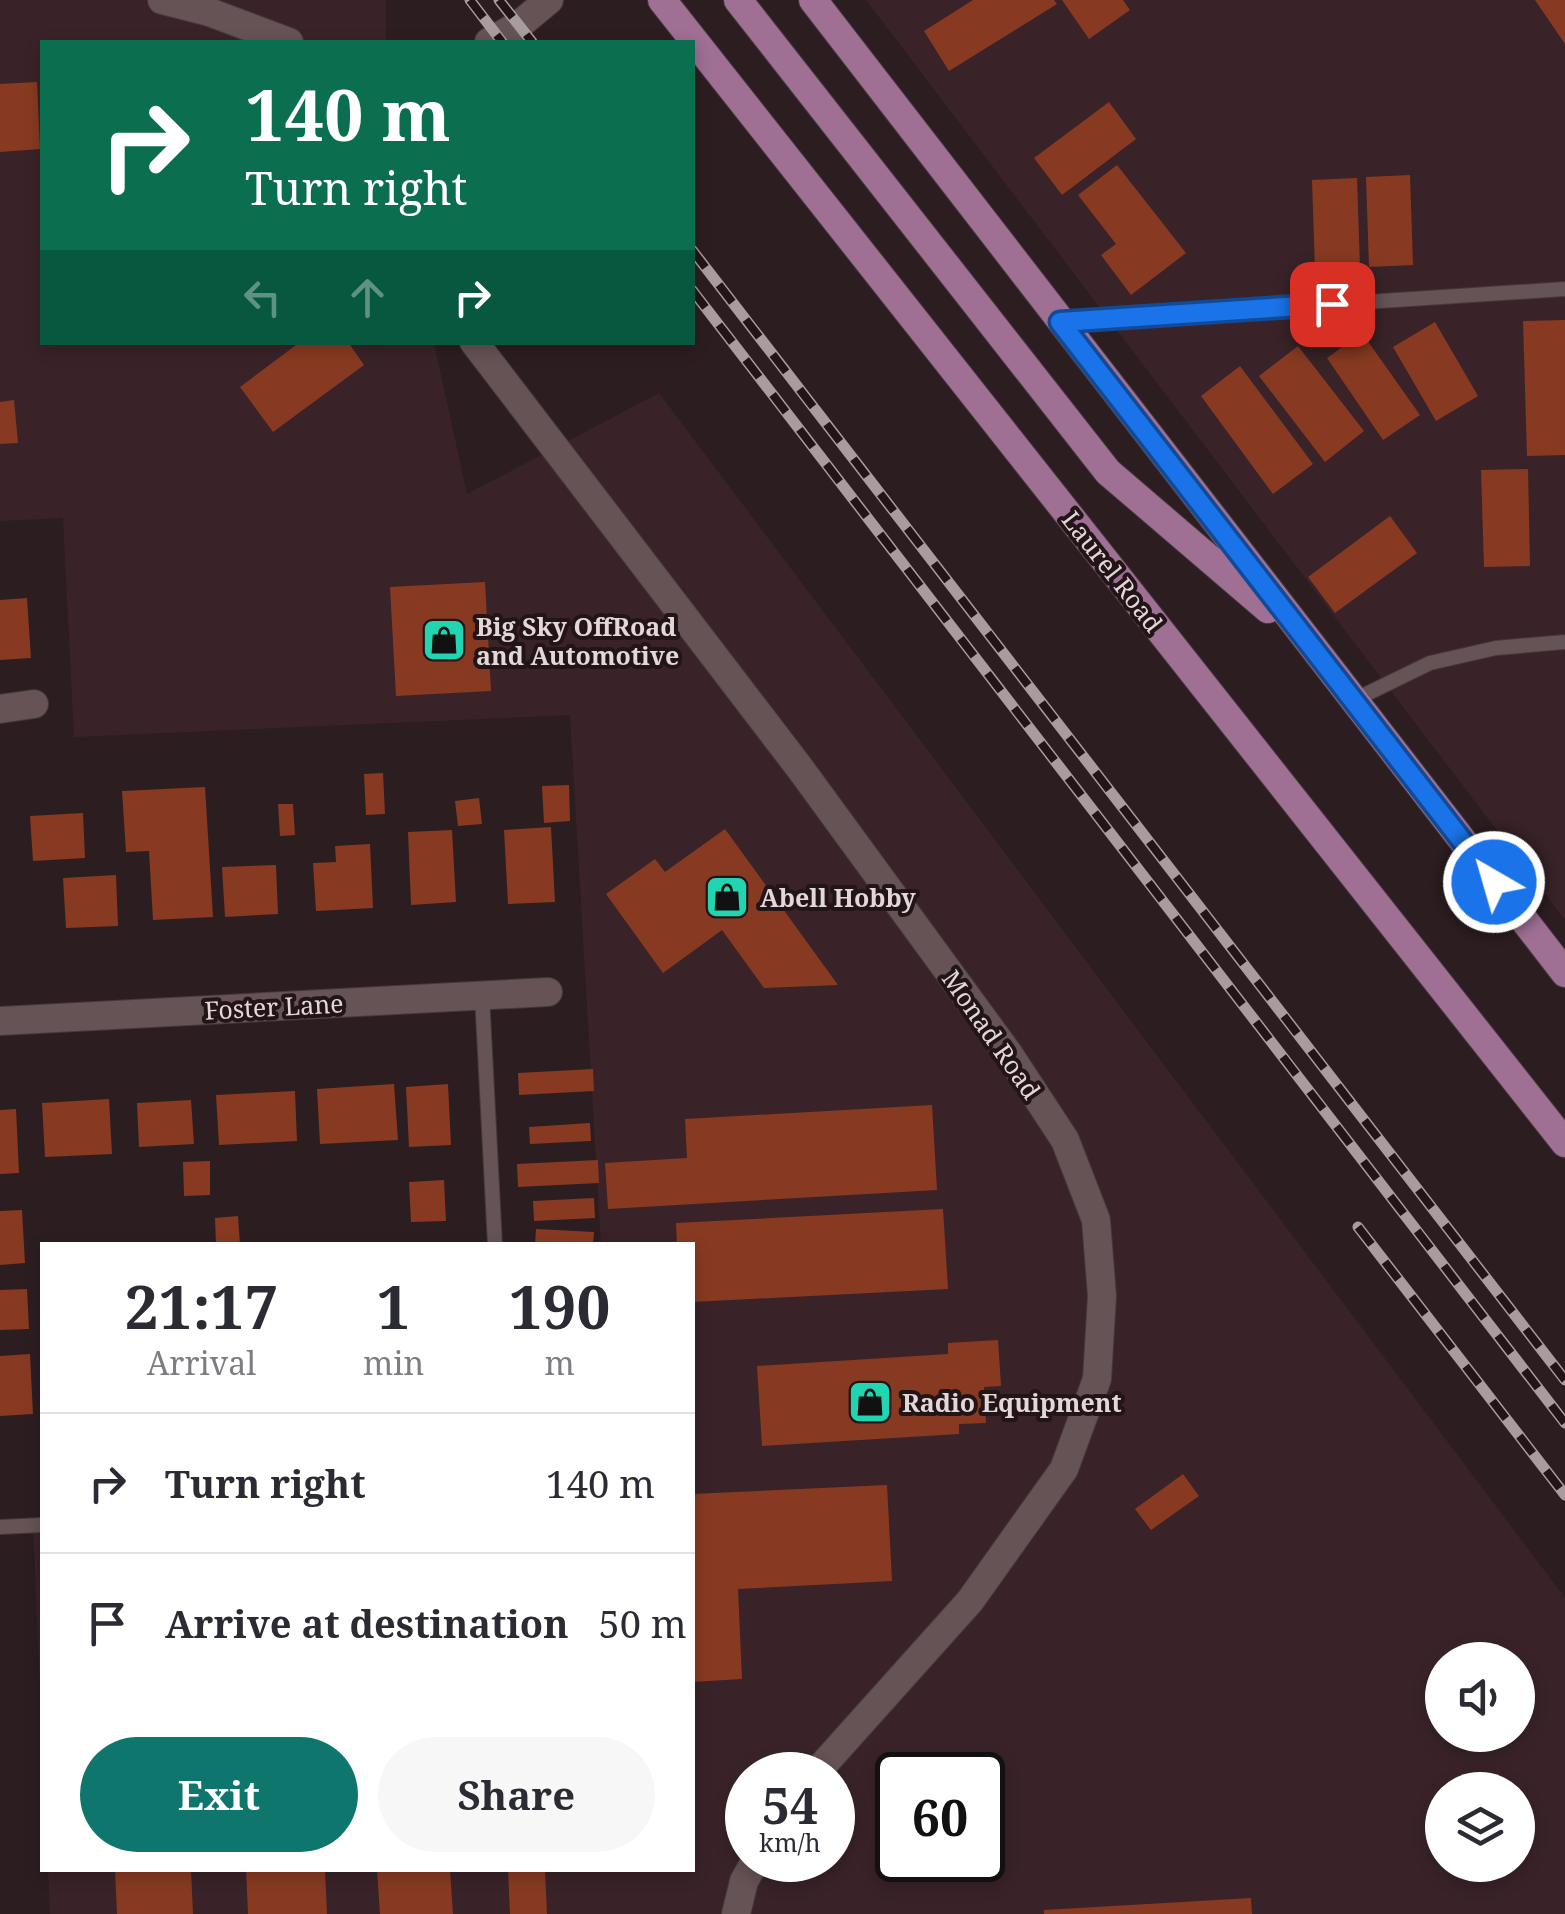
<!DOCTYPE html>
<style>
body{margin:0;font-family:"Noto Serif",serif;background:#f7f7f7;color:#2b2b33;height:100vh;display:flex;flex-direction:column;font-size:38px;white-space:nowrap}
*{box-sizing:border-box;margin:0}
p{font-size:32px;color:#7c7c81}
.icon{flex:none;width:55px;height:55px;fill:none;stroke:currentColor;stroke-width:2;stroke-linecap:round;stroke-linejoin:round}
.map{position:relative;flex:1;overflow:hidden}
.side{position:absolute;left:40px;top:1242px;width:655px;height:630px;display:flex;flex-direction:column;background:#fff;border-radius:0px;box-shadow:0 5px 15px #0003}
.side>*{flex:none}
.guide{position:absolute;left:40px;top:40px;width:655px;height:305px;border-radius:0px;box-shadow:0 5px 15px #0003;background:#0b6e4f;color:#fff;overflow:hidden}
.controls{position:absolute;left:1425px;top:1642px;display:grid;gap:20px}
.controls a{display:grid;place-items:center;width:110px;height:110px;border-radius:50%;background:#fff;box-shadow:0 5px 15px #0003;font-size:50px}
.speed{position:absolute;left:725px;top:1752px;display:flex;gap:20px;font-size:50px;font-weight:700;text-align:center}
.speed>*{display:grid;place-content:center;width:130px;height:130px;border-radius:50%;background:#fff;box-shadow:0 5px 15px #0003;line-height:1}
.speed small{font-size:25px;font-weight:400}
.speed .limit{border:5px solid #111;border-radius:15px;background:#fff;color:#111}
.pin{position:absolute;display:grid;place-items:center;width:85px;height:85px;color:#fff;margin:-42px;border-radius:20px;box-shadow:0 5px 15px #0006}
.me{position:absolute;width:110px;margin:-55px;rotate:322deg;stroke-linejoin:round;filter:drop-shadow(0 0 8px #0008)}
.turn{display:flex;align-items:center;gap:35px;height:210px;padding:0 40px;font-size:45px}
.turn .icon{width:130px;height:130px;stroke-width:2.5}
.turn b{display:block;font-size:70px;line-height:85px}
.lanes{display:flex;align-items:center;height:95px;padding:0 40px;background:#0003;justify-content:center;gap:50px;direction:ltr}
.lanes .off{opacity:.35}
.eta{display:flex;justify-content:space-evenly;align-items:center;height:170px;text-align:center}
.eta b{font-size:60px;font-weight:700;line-height:70px}
.cta{display:flex;gap:20px;margin-top:auto;padding:20px 40px}
.cta a{flex:1;height:115px;border-radius:60px;background:#0f766e;color:#fff;font-size:40px;font-weight:700;line-height:115px;text-align:center}
.cta a+a{background:#f7f7f7;color:#2b2b33}
ul{padding:0;list-style:none}
li{display:flex;align-items:center;gap:30px;height:140px;padding:0 40px;border-top:2px solid #e1e1e2}
li div{flex:1}
li b{display:block;font-size:38px}
li em{font-style:normal}
.map>svg:first-child{display:block}
.built{fill:#392328;fill-rule:evenodd}
.building{fill:#873a21}
.lines{fill:none;stroke-linecap:round;stroke-linejoin:round}
.service-casing{stroke:#45393c;stroke-width:16}
.minor-casing{stroke:#45393c;stroke-width:30}
.tertiary-casing{stroke:#45393c;stroke-width:30}
.primary-casing{stroke:#45393c;stroke-width:30}
.service{stroke:#655356;stroke-width:14}
.minor{stroke:#655356;stroke-width:28}
.tertiary{stroke:#655356;stroke-width:28}
.primary{stroke:#9f6f94;stroke-width:28}
.rail-casing{stroke:#a89c9e;stroke-width:11}
.rail{stroke:#221417;stroke-width:8;stroke-dasharray:22;stroke-linecap:butt}
.route-casing{stroke:#114b97;stroke-width:25}
.route{stroke:#1a73e8;stroke-width:18}
.labels{text-anchor:middle;dominant-baseline:central;stroke-width:8;stroke-linejoin:round;paint-order:stroke}
.street-label{font-size:25px;fill:#e2d7d9;stroke:#221417}
.poi-label{font-size:25px;font-weight:bold;fill:#e2d7d9;stroke:#221417;text-anchor:start}
</style>
<div class="map">
<svg width="1565" height="1914" viewBox="0 0 1565 1914">
<rect width="100%" height="100%" fill="#2c1d20"/>
<path class="built" d="M0,0H386V42H42V342L434,343L467,494L659,393L1565,1598V1914H50L48,1870H692V1245H601L570,715L74,737L63,518L0,521ZM1442,1660H1518V1735H1442ZM748,1775H832V1860H748ZM898,1775H982V1860H898ZM1442,1790H1518V1865H1442Z
M866,0H1565V920Z
M33,1525H42V1739Z"/>
<path class="building" d="M973,0H1054L1057,4L949,71L924,31Z
M1062,0H1123L1130,10L1089,39Z
M1535,0H1565V44Z
M37,82L40,149L0,152V84Z
M1109,102L1136,139L1062,195L1034,158Z
M1117,165L1186,253L1131,295L1101,255L1116,244L1078,195Z
M1410,175L1413,265L1369,267L1366,177Z
M1357,178L1360,268L1315,270L1312,180Z
M1565,320V455L1527,456L1523,321Z
M1435,322L1478,396L1436,421L1393,347Z
M1362,333L1420,415L1383,440L1327,358Z
M300,342H348L364,365L273,432L240,387Z
M1298,346L1364,431L1325,462L1259,376Z
M1240,366L1313,464L1273,494L1201,396Z
M14,400L18,443L0,444V402Z
M1528,469L1530,566L1484,567L1481,470Z
M1390,516L1417,553L1335,613L1308,577Z
M485,582L491,691L396,696L390,587Z
M27,598L31,658L0,660V600Z
M383,773L385,814L366,815L364,774Z
M569,785L570,821L544,823L542,786Z
M205,787L213,917L153,920L149,851L126,852L122,791Z
M479,798L482,824L458,826L455,801Z
M278,804H293L295,835L280,836Z
M83,813L85,858L33,861L30,816Z
M551,827L555,902L508,904L504,830Z
M725,829L838,985L764,988L722,930L663,973L606,894L655,859L665,872Z
M452,830L456,902L411,905L408,832Z
M370,844L373,908L316,911L313,863L336,862L335,846Z
M276,865L278,914L225,917L222,867Z
M116,875L118,926L66,928L63,878Z
M593,1069L594,1091L519,1095L518,1073Z
M394,1084L398,1140L320,1144L317,1089Z
M448,1084L451,1145L409,1147L406,1087Z
M295,1091L297,1141L219,1145L216,1095Z
M109,1099L112,1154L45,1157L42,1103Z
M191,1100L194,1144L139,1147L137,1103Z
M932,1105L937,1190L608,1209L605,1163L687,1158L685,1119Z
M16,1109L19,1173L0,1174V1110Z
M590,1123L591,1141L530,1144L529,1127Z
M598,1160L599,1183L518,1187L517,1164Z
M210,1161V1195L184,1196L183,1162Z
M444,1180L446,1221L411,1222L409,1182Z
M594,1198L595,1218L534,1221L533,1201Z
M943,1209L948,1289L692,1302V1245H677L676,1223Z
M22,1210L25,1263L0,1265V1211Z
M238,1216L240,1245H216L215,1218Z
M536,1229L594,1232L593,1245H535Z
M27,1289L29,1329L0,1330V1290Z
M998,1340L1001,1386L984,1387L986,1423L959,1424V1434L762,1446L757,1366L948,1354V1343Z
M30,1354L33,1414L0,1416V1356Z
M1183,1474L1199,1496L1151,1530L1135,1509Z
M887,1485L892,1581L738,1589L742,1679L692,1682V1494Z
M115,1870H191L193,1914H117Z
M246,1870H325L327,1914H248Z
M377,1870H450L453,1914H380Z
M508,1870H545L547,1914H510Z
M1251,1898L1252,1914H1044V1910Z"/>
<g class="lines">
<g class="service-casing">
<path id="service" d="M1062,322L1565,289
M1354,700L1430,663L1496,648L1565,642
M482,995L495,1245
M0,1527L42,1525"/>
</g>
<g class="minor-casing">
<path id="minor" d="M0,709L34,704
M0,1021L548,992"/>
</g>
<g class="tertiary-casing">
<path id="tertiary" d="M162,0L209,12L289,42
M489,42L519,25L549,0
M474,342L799,767L1008,1053L1065,1140L1096,1220L1102,1296L1097,1379L1064,1469L970,1601L814,1775
M736,1914L744,1881L756,1860"/>
</g>
<g class="primary-casing">
<path id="primary" d="M662,0L1565,1143
M738,0L1108,472L1268,609
M813,0L1565,973"/>
</g>
<use href="#service" class="service"/>
<use href="#minor" class="minor"/>
<use href="#tertiary" class="tertiary"/>
<use href="#primary" class="primary"/>
<g class="rail-casing">
<path id="rail" d="M470,0L502,42
M499,0L532,42
M692,250L1565,1380
M692,290L1565,1423
M1358,1227L1565,1495"/>
</g>
<use href="#rail" class="rail"/>
</g>
<g class="lines">
<g class="route-casing">
<path id="route" d="M1332,304L1060,322L1494,882"/>
</g>
<use href="#route" class="route"/>
</g>
<defs>
<g id="shop-square" transform="scale(2.25)"><rect x="-9" y="-9" width="18" height="18" rx="4" fill="#20d5b0" stroke="#221417"/><path d="M-5-2.5h2.3a2.7 3.5 0 0 1 5.4 0H5L5.5 6h-11ZM-1.5-2.5h3a1.5 2.3 0 0 0-3 0Z" fill="#111"/></g>
</defs>
<g fill-rule="evenodd">
<use href="#shop-square" x="444" y="640"/>
<use href="#shop-square" x="727" y="897"/>
<use href="#shop-square" x="870" y="1402"/>
</g>
<g class="labels">
<g class="street-label">
<text transform="translate(1113 571) rotate(52)">Laurel Road</text>
<text transform="translate(274 1006) rotate(-3)">Foster Lane</text>
<text transform="translate(992 1034) rotate(55)">Monad Road</text>
</g>
<g class="poi-label">
<text x="476" y="626">Big Sky OffRoad<tspan x="476" dy="29">and Automotive</tspan></text>
<text x="760" y="897">Abell Hobby</text>
<text x="902" y="1402">Radio Equipment</text>
</g>
</g>
</svg>
<div class="controls">
<a><svg class="icon" aria-label="sound" viewBox="0 0 24 24"><path d="M4 9h4l5-4v14l-5-4H4zM17 9q2 3 0 6"/></svg></a>
<a><svg class="icon" aria-label="layers" viewBox="0 0 24 24"><path d="M12 4l9 5-9 5-9-5zM3 14l9 5 9-5"/></svg></a>
</div>
<div class="speed"><div>54<small>km/h</small></div><div class="limit">60</div></div>
<div class="pin" style="left:1332px;top:304px;background:#d93025"><svg class="icon" aria-label="arrive" viewBox="0 0 24 24"><path d="M6 21V4h12l-3 4 3 4H6"/></svg></div>
<svg class="me" style="left:1494px;top:882px" viewBox="-20 -20 40 40"><circle r="17" fill="#1a73e8" stroke="#fff" stroke-width="3"/><path d="M0-11L8 9 0 5-8 9z" fill="#fff"/></svg>
<div class="guide">
<div class="turn"><svg class="icon" aria-label="right" viewBox="0 0 24 24"><path d="M7 20v-9h11M14 6l5 5-5 5"/></svg><div><b>140 m</b>Turn right</div></div>
<div class="lanes"><svg class="icon off" aria-label="left" viewBox="0 0 24 24"><path d="M17 20v-9H6M10 6l-5 5 5 5"/></svg><svg class="icon off" aria-label="ahead" viewBox="0 0 24 24"><path d="M12 20V5M6 11l6-6 6 6"/></svg><svg class="icon" aria-label="right" viewBox="0 0 24 24"><path d="M7 20v-9h11M14 6l5 5-5 5"/></svg></div>
</div>
<section class="side">
<div class="eta">
<div><b>21:17</b><p>Arrival</p></div>
<div><b>1</b><p>min</p></div>
<div><b>190</b><p>m</p></div>
</div>
<ul>
<li><svg class="icon" aria-label="right" viewBox="0 0 24 24"><path d="M7 20v-9h11M14 6l5 5-5 5"/></svg><div><b>Turn right</b></div><em>140 m</em></li>
<li><svg class="icon" aria-label="arrive" viewBox="0 0 24 24"><path d="M6 21V4h12l-3 4 3 4H6"/></svg><div><b>Arrive at destination</b></div><em>50 m</em></li>
</ul>
<div class="cta"><a>Exit</a><a>Share</a></div>
</section>
</div>
